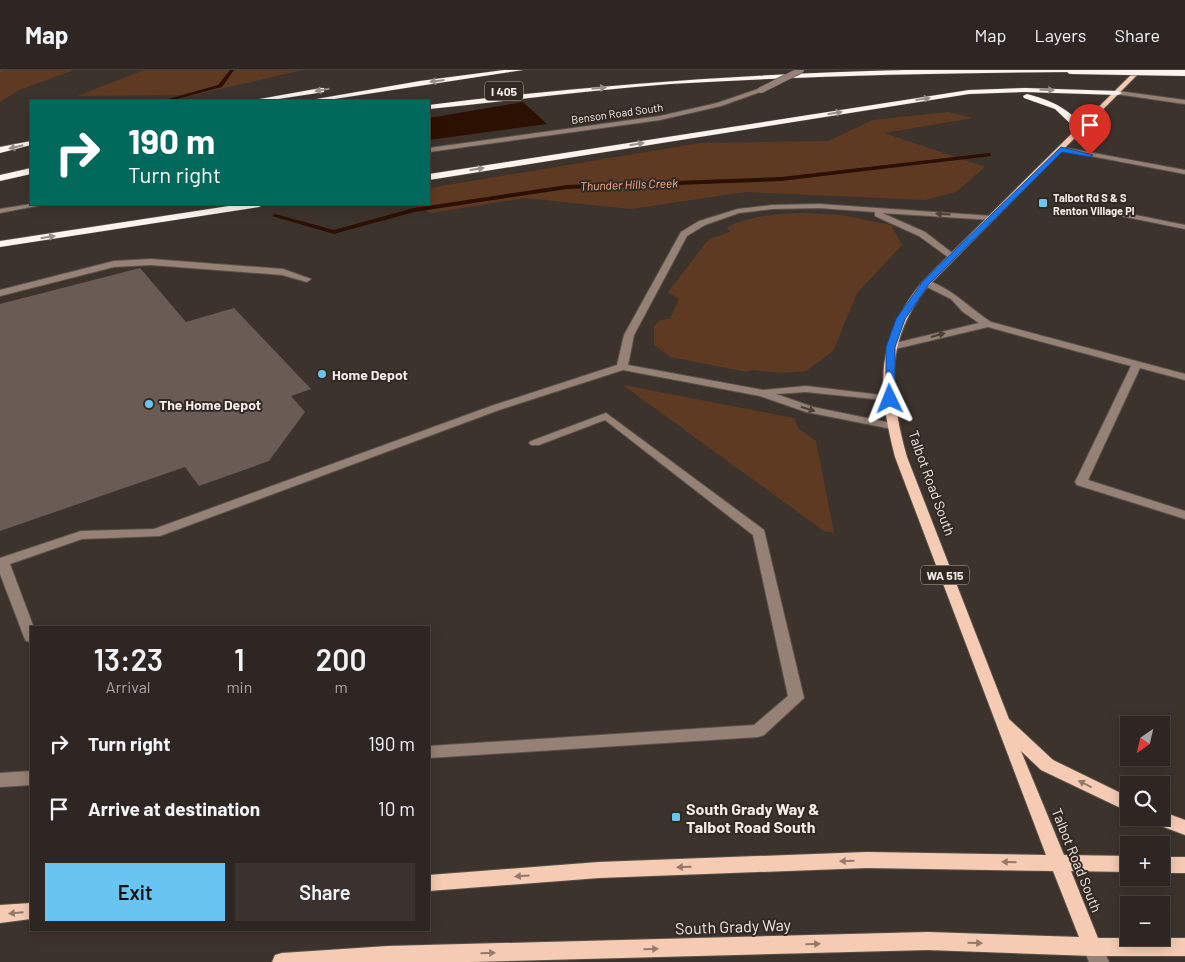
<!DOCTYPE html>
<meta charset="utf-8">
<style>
body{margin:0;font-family:Barlow,sans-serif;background:#3a322f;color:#f1f3f6;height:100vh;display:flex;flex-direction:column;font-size:19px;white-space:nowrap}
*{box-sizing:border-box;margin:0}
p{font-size:16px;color:#a7a5a5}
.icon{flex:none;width:28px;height:28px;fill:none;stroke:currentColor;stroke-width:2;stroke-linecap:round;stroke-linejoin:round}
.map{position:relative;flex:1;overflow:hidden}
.drawer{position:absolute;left:30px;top:556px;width:400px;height:305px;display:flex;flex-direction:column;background:#2e2622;border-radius:0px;box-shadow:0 2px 12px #0003,0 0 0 1px #494340}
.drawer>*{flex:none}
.top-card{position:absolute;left:30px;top:30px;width:400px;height:105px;border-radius:0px;box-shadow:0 2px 12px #0003,0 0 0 1px #494340;background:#00695c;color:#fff;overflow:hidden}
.needle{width:32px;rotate:214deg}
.tools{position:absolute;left:1120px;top:646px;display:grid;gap:10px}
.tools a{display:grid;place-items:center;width:50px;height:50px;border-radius:0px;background:#2e2622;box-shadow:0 2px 12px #0003,0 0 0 1px #494340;font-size:25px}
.pin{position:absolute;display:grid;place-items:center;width:42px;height:42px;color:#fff;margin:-51px -21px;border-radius:50% 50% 50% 0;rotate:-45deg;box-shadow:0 0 5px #0007}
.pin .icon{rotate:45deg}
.me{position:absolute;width:55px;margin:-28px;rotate:358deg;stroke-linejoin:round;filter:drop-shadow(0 0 4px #0008)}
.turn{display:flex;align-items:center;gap:18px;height:105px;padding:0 15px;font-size:22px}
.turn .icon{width:65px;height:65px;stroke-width:2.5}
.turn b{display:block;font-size:35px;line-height:42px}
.eta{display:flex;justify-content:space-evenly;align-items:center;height:85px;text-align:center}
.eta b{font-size:30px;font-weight:600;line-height:35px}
.cta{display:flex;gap:10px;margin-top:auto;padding:10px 15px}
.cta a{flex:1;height:58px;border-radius:0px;background:#68c4f0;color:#111;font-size:20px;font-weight:600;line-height:58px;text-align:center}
.cta a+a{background:#3a322f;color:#f1f3f6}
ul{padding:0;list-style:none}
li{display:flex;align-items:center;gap:15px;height:65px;padding:0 15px}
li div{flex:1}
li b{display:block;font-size:19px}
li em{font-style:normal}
header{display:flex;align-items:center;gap:30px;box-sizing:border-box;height:70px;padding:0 25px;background:#2e2622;border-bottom:1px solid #494340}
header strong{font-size:24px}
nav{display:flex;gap:28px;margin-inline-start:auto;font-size:18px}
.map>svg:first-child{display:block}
.green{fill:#5f3a23}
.water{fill:#2c1001}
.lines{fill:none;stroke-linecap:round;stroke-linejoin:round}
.stream{fill:#2c1001;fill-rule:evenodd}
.building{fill:#685c55}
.minor-casing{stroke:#5a514b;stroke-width:2}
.major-casing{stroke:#5a514b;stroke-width:2}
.highway-casing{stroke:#5a514b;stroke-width:1}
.path{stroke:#746b65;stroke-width:2;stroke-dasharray:0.5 2;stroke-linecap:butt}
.minor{fill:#958175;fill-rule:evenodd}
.major{fill:#f5cbb3;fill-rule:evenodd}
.highway{fill:#fdf3ed;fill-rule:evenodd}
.minor-bridge-casing{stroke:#5a514b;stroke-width:7;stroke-linecap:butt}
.highway-bridge-casing{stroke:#5a514b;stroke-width:9;stroke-linecap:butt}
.minor-bridge{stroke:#958175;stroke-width:6}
.highway-bridge{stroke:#fdf3ed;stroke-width:8}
.oneway{fill:#988e88}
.oneway2{fill:#4c3f38}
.oneway3{fill:#947a6b}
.route{fill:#1a73e8;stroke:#114b97}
.poi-dot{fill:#68c4f0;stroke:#332923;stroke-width:2}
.labels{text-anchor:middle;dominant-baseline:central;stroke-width:4;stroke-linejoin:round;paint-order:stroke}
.far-street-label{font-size:11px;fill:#f3ece8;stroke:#332923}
.far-poi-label{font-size:11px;font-weight:bold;fill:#f3ece8;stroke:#332923;text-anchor:start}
.shield{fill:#332923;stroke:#b9b2ad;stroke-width:1}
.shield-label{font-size:12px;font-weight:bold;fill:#f3ece8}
.far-water-label{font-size:12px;font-style:italic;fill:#f8b289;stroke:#332923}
.poi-label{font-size:14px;font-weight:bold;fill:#f3ece8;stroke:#332923;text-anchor:start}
.street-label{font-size:14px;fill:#f3ece8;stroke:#332923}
.near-poi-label{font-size:16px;font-weight:bold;fill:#f3ece8;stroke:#332923;text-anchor:start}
.near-street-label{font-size:16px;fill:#f3ece8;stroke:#332923}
</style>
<header>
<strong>Map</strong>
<nav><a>Map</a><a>Layers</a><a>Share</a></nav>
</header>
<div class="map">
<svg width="1185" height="892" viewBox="0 0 1185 892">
<rect width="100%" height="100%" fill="#3d332d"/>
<path class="green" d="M0,0H74L19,20L0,32Z
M144,0H303L194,25L77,26Z
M948,42L973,48L884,63L985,97L956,122L925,130L745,122L631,139L525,128L430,143L414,134H429V118L700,73L828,71L873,50Z
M801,143L842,145L891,155L902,175L857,223L833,281L806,301L781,303L750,300L747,302L671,287L654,275V256L660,250L670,249L679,229L668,222L709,169L730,162L727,157C750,146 775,144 801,143Z
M623,315L794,348L798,358L816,371L834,463L824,461Z"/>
<path class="water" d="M523,32L547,54L429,70V48Z"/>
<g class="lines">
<path class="stream" d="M230,0H234L222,17L169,31H161L218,15Z
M989,83L991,84V86L781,111L567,119L414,142L334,164L272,146L275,144L334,160L414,138L567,115L781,107Z"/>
</g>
<path class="building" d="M140,198L186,252L234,238L311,319L291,326L305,342L269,391L199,416L185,397L0,461V234Z"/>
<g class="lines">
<g class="minor-casing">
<path id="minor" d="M761,18L763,21L721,36L660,50L429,82V78L660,46L717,33Z
M1118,21L1185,30V34L1116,24Z
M1061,77L1185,100V104L1059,80V78Z
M31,134H47L0,143V139Z
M819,134L992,146L996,148L992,150L882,143L925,162L955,185L956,187L952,190L919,166L875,146V142L819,138L772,139L739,143L705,155L687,166L634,265L628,295L763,320L806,316L890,326L894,327L895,329L894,331L806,322L776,324L813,337L896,354L898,356L896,358L892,359L806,342L760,326L623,300L499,340L160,466L82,469L10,494L34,558H31V572L26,571L24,567L0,504V488L81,461L154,459L491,336L617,295L624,265L681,162L699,151L738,139L772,135Z
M1116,141L1185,155V159L1116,145Z
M151,189L283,199L311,209L307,212L282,205L151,195L114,197L0,226V220L114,191Z
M926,210C952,218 969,238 991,252L1185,304V310L1140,298L1088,410L1185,441V449L1077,415L1075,412L1131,296L988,257L891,280L887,279V275L979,253L963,242L951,229L923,215V211Z
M606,343L764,460L804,628L764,665L758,667L429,688V676L754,655L788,626L753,465L605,350L539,375H531L529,373L531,371Z
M31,701V715L0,717V703Z
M1092,868L1099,871L1109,892H1089L1083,877L1085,871Z"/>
</g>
<g class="major-casing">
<path id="major" d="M1136,0H1142L929,215C884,270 889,322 907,387L1009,649L1053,690L1129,727V742L1041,700L1021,681L1064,785L1129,786V802L1071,801L1098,868H1185V886H1092L928,880L471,892H272L275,885L282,883L388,876L928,862L1079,867L1053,801L867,798L599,808L429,821V805L599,792L867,782L1046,785L895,387C877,317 875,269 923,211Z
M1161,741L1185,750V765L1153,753L1151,748H1161Z
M1161,787H1185V803H1161Z
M31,833V849L0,853V835Z"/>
</g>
<g class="highway-casing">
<path id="highway" d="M504,0H523L321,31H305L420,11Z
M906,0H1074L1071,2C937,3 803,6 670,14C589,20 509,31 429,39V35C588,15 746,4 906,0Z
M321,18H324V22L265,31H249Z
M1025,18L1118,21L1122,23L1118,25L1025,22L969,24L429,110V104L969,20Z
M1027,24C1051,30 1070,39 1085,59L1078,61L1055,39L1024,28L1023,26Z
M31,71V75L0,83V77Z
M31,98V104L0,111V105Z
M242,134H264L259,137L0,177V171Z"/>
</g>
<path class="path" d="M0,1L3,0"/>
<use href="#minor" class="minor"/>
<use href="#major" class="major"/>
<use href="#highway" class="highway"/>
<g class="minor-bridge-casing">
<path id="minor-bridge" d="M761,20L801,0"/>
</g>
<g class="highway-bridge-casing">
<path id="highway-bridge" d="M1071,0L1185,2"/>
</g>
<use href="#minor-bridge" class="minor-bridge"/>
<use href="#highway-bridge" class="highway-bridge"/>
</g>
<defs><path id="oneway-solid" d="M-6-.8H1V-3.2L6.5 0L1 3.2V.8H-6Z" transform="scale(1.25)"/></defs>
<g class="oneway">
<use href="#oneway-solid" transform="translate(437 11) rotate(173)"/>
<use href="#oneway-solid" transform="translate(599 18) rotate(-5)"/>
<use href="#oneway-solid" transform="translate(322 20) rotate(171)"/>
<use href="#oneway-solid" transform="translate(1047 20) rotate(1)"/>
<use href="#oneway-solid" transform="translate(923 29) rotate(-8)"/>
<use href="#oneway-solid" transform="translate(835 43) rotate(-9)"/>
<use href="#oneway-solid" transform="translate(637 74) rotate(-9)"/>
<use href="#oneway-solid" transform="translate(16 77) rotate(167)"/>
<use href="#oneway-solid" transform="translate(477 99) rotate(-9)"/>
<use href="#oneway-solid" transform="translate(48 167) rotate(-9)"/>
</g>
<g class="oneway2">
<use href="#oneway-solid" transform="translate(943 144) rotate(-176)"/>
<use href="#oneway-solid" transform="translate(938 265) rotate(-15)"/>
<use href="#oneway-solid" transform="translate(808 339) rotate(18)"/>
</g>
<g class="oneway3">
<use href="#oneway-solid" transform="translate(1085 714) rotate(-153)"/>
<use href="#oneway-solid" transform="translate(847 791) rotate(178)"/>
<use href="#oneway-solid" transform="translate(1009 792) rotate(-179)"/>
<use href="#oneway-solid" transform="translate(684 797) rotate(178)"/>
<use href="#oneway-solid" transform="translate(522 806) rotate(176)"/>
<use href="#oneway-solid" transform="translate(16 843) rotate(175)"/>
<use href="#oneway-solid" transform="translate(975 873) rotate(2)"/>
<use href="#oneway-solid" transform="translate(813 874) rotate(-2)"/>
<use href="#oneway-solid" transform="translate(651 879) rotate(-2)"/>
<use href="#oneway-solid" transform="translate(488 883) rotate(-1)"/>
</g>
<path class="route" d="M1061,77L1093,85L1090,87L1062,82L929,214L905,249L895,277V329L886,331V277L896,249L923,211Z"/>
<g class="poi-dot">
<rect x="1038" y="128" width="10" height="10" rx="2.5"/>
<circle cx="322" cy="304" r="5"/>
<circle cx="149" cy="334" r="5"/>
<rect x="671" y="742" width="10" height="10" rx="2.5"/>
</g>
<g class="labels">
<g class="far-street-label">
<text transform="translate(617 43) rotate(-8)">Benson Road South</text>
</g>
<g class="far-poi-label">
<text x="1053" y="127">Talbot Rd S &amp; S<tspan x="1053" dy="13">Renton Village Pl</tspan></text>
</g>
<g class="shield">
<rect x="485" y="11.5" width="38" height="19" rx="4"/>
<rect x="921" y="495.5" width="48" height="19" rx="4"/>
</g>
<g class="shield-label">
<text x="504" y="21">I 405</text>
<text x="945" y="505">WA 515</text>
</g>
<g class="far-water-label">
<text transform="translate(629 114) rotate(-2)">Thunder Hills Creek</text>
</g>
<g class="poi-label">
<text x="332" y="304">Home Depot</text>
<text x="159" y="334">The Home Depot</text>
</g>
<g class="street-label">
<text transform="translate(932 413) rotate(70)">Talbot Road South</text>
<text transform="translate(1077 790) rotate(68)">Talbot Road South</text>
</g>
<g class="near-poi-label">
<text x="686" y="738">South Grady Way &amp;<tspan x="686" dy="18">Talbot Road South</tspan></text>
</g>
<g class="near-street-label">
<text transform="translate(733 856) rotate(-2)">South Grady Way</text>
</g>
</g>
</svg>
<div class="tools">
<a><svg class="needle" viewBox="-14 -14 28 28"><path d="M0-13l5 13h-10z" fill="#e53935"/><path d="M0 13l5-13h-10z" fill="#a7a5a5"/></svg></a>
<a><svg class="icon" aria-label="search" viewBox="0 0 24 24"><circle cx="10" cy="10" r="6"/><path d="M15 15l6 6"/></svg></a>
<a>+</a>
<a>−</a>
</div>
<div class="pin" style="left:1090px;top:85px;background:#d93025"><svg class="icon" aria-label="arrive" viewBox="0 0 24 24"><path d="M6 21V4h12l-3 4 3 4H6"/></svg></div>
<svg class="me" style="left:890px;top:329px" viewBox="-20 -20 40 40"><path d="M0-17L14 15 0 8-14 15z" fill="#1a73e8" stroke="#fff" stroke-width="4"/></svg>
<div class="top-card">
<div class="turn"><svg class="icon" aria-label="right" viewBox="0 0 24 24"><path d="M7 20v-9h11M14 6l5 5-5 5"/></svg><div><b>190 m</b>Turn right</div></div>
</div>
<section class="drawer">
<div class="eta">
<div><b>13:23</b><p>Arrival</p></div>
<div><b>1</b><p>min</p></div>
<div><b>200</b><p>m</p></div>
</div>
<ul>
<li><svg class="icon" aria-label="right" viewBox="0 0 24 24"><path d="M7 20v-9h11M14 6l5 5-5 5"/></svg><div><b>Turn right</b></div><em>190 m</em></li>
<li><svg class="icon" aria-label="arrive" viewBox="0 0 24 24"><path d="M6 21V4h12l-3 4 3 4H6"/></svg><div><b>Arrive at destination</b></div><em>10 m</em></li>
</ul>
<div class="cta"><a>Exit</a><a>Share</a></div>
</section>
</div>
